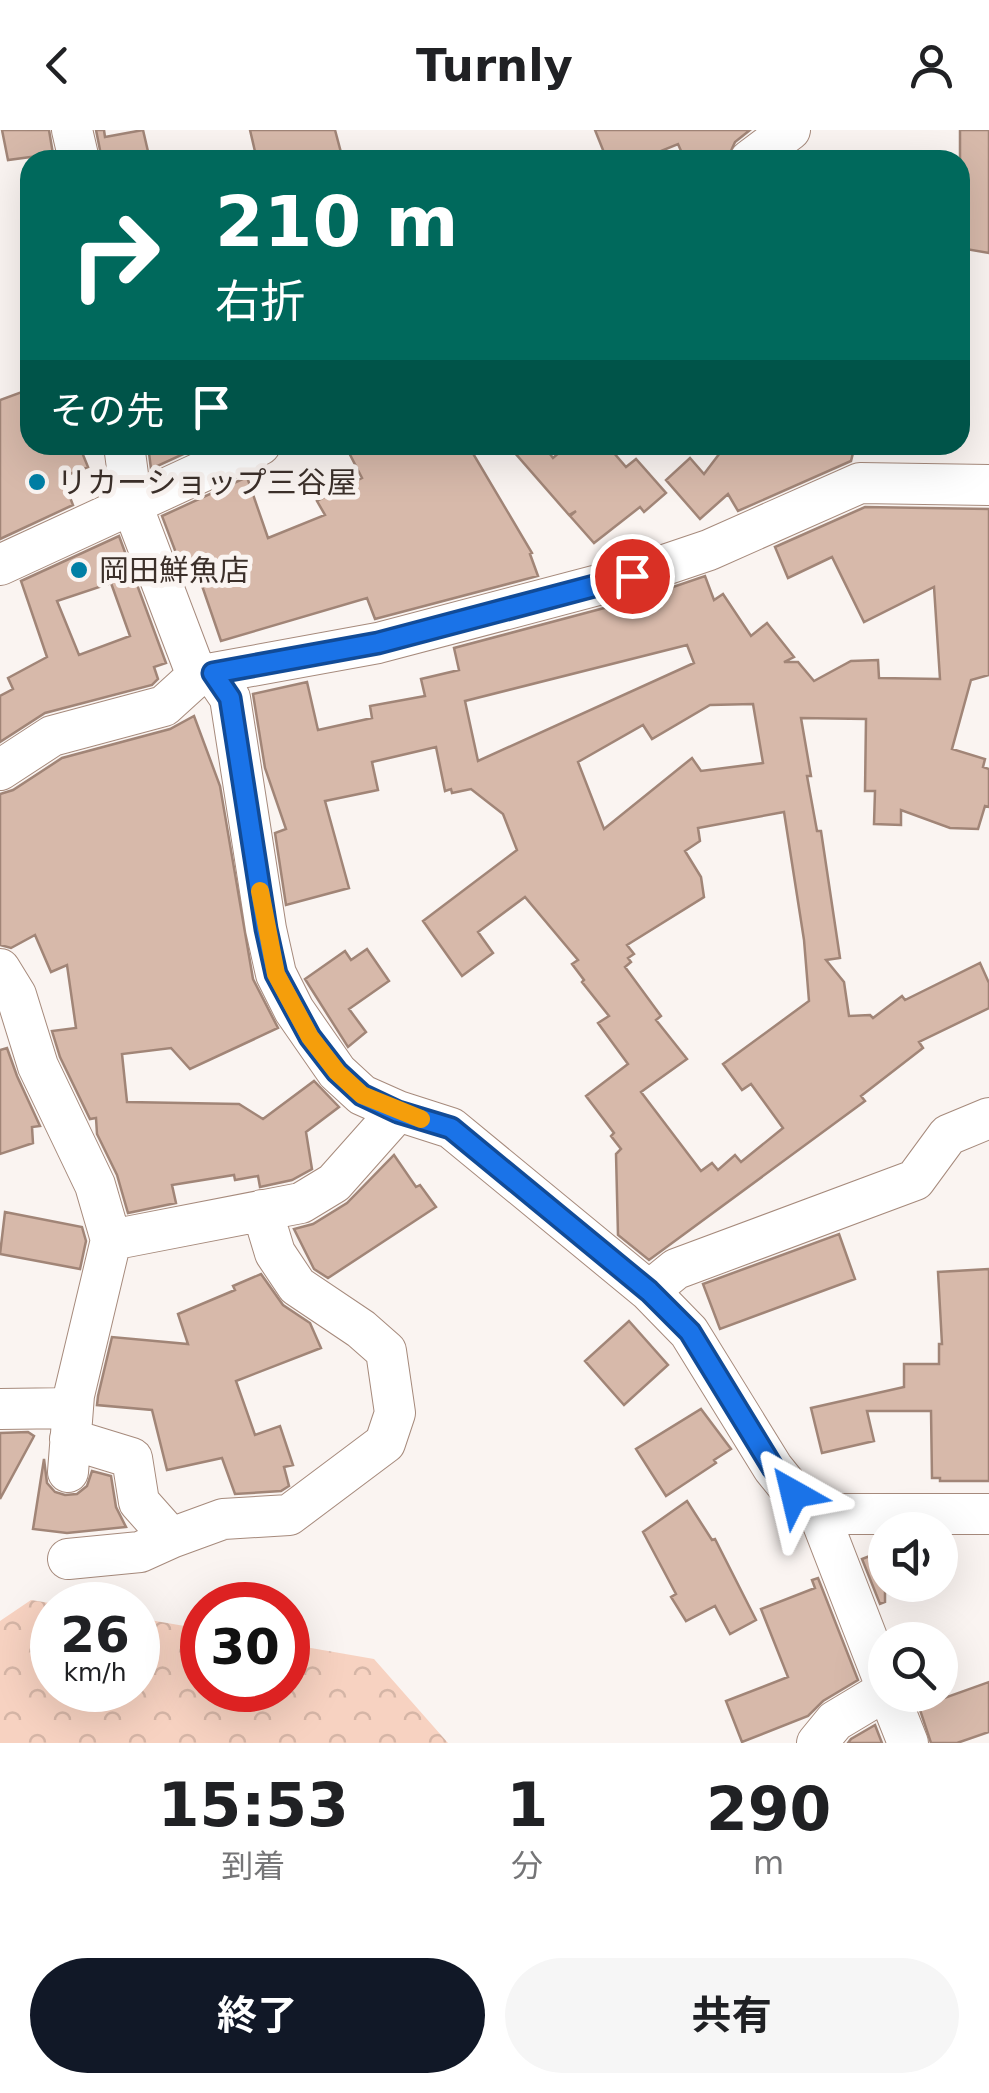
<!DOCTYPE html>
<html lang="ja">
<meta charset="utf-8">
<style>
body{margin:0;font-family:"DejaVu Sans","Noto Sans JP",sans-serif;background:#f6f6f6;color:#202124;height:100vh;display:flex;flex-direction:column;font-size:38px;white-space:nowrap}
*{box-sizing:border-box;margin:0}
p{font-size:32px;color:#757577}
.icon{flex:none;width:55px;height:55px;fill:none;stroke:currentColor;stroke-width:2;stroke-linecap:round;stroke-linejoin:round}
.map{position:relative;height:1613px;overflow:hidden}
.details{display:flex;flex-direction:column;background:#fff;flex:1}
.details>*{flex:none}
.top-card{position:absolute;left:20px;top:20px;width:950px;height:305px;border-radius:30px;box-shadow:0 10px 40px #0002;background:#00695c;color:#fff;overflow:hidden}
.tools{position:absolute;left:868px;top:1382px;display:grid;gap:20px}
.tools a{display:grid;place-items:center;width:90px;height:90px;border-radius:50%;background:#fff;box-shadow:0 10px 40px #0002;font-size:50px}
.speed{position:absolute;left:30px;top:1452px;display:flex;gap:20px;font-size:50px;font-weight:700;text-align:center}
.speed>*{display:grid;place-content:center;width:130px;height:130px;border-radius:50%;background:#fff;box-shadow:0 10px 40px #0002;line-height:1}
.speed small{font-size:25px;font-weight:400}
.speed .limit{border:15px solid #d22;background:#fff;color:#111}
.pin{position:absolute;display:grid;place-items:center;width:85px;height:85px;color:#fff;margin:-42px;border:5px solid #fff;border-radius:50%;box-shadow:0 2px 10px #0007}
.me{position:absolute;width:110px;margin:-55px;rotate:323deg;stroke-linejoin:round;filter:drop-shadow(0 0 8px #0008)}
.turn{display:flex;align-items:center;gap:35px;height:210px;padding:0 30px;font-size:45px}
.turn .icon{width:130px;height:130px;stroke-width:2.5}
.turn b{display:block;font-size:70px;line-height:85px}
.then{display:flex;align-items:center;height:95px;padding:0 30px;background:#0003;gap:20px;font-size:38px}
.eta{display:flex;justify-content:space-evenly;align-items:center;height:170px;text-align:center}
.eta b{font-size:60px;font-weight:700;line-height:70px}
.primary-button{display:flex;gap:20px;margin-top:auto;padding:20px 30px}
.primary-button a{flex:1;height:115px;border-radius:60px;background:#111827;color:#fff;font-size:40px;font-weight:700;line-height:115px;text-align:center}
.primary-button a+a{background:#f6f6f6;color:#202124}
header{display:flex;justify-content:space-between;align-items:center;height:130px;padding:0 30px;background:#fff;font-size:45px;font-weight:700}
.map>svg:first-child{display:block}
.forest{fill:url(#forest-crowns)}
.building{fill:#d7b9aa;stroke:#a18577;stroke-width:2.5;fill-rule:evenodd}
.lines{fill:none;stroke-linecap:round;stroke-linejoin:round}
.street-casing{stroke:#a68a7c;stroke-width:42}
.street{stroke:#fff;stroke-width:40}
.route-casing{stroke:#114b97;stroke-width:25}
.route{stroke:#1a73e8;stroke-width:18}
.slow{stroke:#f59e0b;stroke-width:18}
.poi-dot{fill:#007fa5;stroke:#faf4f1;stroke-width:4}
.labels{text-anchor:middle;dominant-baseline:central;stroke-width:10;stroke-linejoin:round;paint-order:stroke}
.poi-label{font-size:30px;fill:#3c302a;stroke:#faf4f1;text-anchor:start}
</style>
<header><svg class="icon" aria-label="back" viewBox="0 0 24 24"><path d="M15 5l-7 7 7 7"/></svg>Turnly<svg class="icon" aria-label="person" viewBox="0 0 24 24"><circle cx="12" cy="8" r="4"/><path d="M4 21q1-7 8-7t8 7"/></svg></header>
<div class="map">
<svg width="989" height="1613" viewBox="0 0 989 1613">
<defs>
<pattern id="forest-crowns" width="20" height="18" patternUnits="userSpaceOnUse" patternTransform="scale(2.5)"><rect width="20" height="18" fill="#f7d2c1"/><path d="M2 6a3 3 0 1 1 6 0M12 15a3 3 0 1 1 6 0" fill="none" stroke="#d5b5a6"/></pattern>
</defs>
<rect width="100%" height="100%" fill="#faf4f1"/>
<path class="forest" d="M31,1470L62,1475H52V1560H138V1488L202,1499V1560H288V1514L374,1529L448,1613H0V1491Z"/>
<path class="building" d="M2,0H49L53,24L8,30Z
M96,0H104L105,7L143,0L150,30H102Z
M250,0H335L343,30H257Z
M595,0H750L735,12L727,30H685L678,14L639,30H607Z
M960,0H989V123L960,118Z
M30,259V315H79L88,337L62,347L73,375L0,409V270Z
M148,315H203L151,339Z
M345,315H468L532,423L530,424L538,446L375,489L367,468L221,511L199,447L187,452L162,386L247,347L268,408L325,385L317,371L362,348Z
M508,315H543L553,328L568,315H607L626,337L636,329L666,363L644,382L640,377L594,413L570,386L576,381L569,385Z
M726,315H855L851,331L738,381L728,364L700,389L666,350L690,328L704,344Z
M865,377L989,379V545L971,550L952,619L985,629L983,637L989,639V677L985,676L978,699L950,698L901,680V695L874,694L875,661H865L866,589L801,588L811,646H807L817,701H821L840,828L826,830L844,852L849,886L870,885L873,888L902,866L905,870L980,833L989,853V878L919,912L923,918L861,966L865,971L649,1130L618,1105L616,1024L621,1019L611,1006L614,1003L586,966L628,934L598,893L609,886L582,852L584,850L572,834L578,830L525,767L478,802L493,823L462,846L423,791L517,720L503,684L471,659L452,663L451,659L445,661L436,617L372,632L378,660L325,671L349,758L286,775L275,703L286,699L265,638L253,564L307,552L318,600L372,588L370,576L425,566L421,549L459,540L454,518L638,469L705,446L714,470L723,464L751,506L767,493L794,527L784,532H798L814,551L851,531L878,530L879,548L940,549L934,457L864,492L832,427L788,448L775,417ZM687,515L694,533L478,631L465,571ZM753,574L763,633L701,641L692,628L604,699L578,632L643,595L652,609L710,575ZM784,682L804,810L809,871L723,934L742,960L751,954L783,998L741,1032L735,1025L718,1040L712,1033L701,1041L641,962L687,929L656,890L661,886L625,837L631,832L628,828L634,824L627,815L704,767L701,747L685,721L700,711L698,698Z
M119,406L166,533L154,537L158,549L152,555L45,583L0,612V566L13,559L8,548L47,527L21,451ZM111,453L130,506L79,525L57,471Z
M194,586L220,656L253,849L278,898L190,939L171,918L122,924L127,972L239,974L263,989L314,951L339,977L306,1002L312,1039L292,1050L260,1057L258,1046L235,1050L234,1045L172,1055L176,1073L128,1083L117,1045L97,1004L96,988L90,989L60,927L52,901L76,898L67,835L51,842L35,805L11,818L0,815V664L13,660L62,628L170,599Z
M367,819L389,851L349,879L366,902L348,917L305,849L345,821L351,830Z
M7,918L17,946L40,996L32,997L33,1013L0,1024V920Z
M394,1025L416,1057L420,1055L436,1077L328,1148L314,1139L294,1099L313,1094L347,1073Z
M5,1082L82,1097L86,1111L80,1139L0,1124Z
M839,1104L855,1149L720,1199L703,1154Z
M989,1139V1351H940V1348H932L931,1281H867L874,1311L822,1323L811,1278L904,1257V1234H939V1214H942L938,1142Z
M261,1144L283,1175L310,1193L321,1218L236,1251L255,1305L280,1296L293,1335L284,1337L289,1356L281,1361L235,1364L222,1328L167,1340L152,1280L97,1275L98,1266L112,1207L188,1214L178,1184L235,1160L233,1156Z
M629,1191L668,1235L624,1275L585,1231Z
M701,1279L731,1319L714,1330L716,1333L666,1366L636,1319Z
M28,1302L34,1306L33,1308L0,1369V1303Z
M44,1329L47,1353L55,1362L65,1365L77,1364L87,1356L92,1341L111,1346L116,1377L126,1397L67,1403L33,1399Z
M687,1371L712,1410L715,1409L756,1490L730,1504L715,1476L686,1491L671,1467L676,1464L643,1402Z
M885,1420V1472L880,1474L862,1429Z
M818,1448L858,1550L823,1571L808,1586L742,1612L726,1571L788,1547L761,1479L815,1458L812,1450Z
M989,1552V1602L957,1613H931L919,1577Z
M875,1595L882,1613H848L851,1609Z"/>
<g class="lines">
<g class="street-casing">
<path id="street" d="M72,0L79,30
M750,30L790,0
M124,315L132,375L197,546
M0,435L260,315
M213,543L230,568L266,799L276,844L294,880L337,942L362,965L398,981L451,998L649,1161L689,1202L773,1338L794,1364L819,1384H989
M0,640L52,606L164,576L197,546L378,513L632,446L709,420L860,353L989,355
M0,839L16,865L38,936L95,1055L111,1110L74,1265L68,1342
M111,1110L301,1073L334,1053L398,981
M649,1161L676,1139L915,1050L948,1005L989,988
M0,1279L73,1278
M70,1309L132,1328L139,1372L171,1408L223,1389L289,1385L385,1313L395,1283L386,1221L361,1199L297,1156L275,1123L262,1080
M819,1384L885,1554
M68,1429L140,1422L171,1408
M889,1565L908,1613
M817,1613L835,1591L885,1561"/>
</g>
<use href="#street" class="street"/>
</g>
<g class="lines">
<g class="route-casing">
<path id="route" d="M632,446L378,513L213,543L230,568L266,799L276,844L310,907L337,942L362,965L398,982L451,998L649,1161L690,1202L773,1338L794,1364"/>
</g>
<use href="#route" class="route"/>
<path class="slow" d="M260,761L276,844L310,907L337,942L362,965L421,989"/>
</g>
<g class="poi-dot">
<circle cx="37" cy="352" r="10"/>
<circle cx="79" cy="440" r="10"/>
</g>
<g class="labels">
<g class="poi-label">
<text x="57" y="352">リカーショップ三谷屋</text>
<text x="99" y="440">岡田鮮魚店</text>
</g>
</g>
</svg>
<div class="tools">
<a><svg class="icon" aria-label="sound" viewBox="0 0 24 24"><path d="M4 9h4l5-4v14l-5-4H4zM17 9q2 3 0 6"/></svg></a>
<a><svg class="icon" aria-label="search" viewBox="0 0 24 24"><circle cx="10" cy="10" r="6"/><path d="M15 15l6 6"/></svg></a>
</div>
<div class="speed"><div>26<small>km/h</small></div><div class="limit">30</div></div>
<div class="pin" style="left:632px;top:446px;background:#d93025"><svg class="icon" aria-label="arrive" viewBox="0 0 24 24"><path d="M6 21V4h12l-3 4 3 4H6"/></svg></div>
<svg class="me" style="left:794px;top:1364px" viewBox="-20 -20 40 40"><path d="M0-17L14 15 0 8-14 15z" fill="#1a73e8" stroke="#fff" stroke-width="4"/></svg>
<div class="top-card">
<div class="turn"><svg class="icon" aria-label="right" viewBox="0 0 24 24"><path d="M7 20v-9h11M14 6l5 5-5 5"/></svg><div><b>210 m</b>右折</div></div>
<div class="then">その先<svg class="icon" aria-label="arrive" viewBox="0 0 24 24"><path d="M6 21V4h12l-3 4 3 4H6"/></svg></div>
</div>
</div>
<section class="details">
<div class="eta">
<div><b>15:53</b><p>到着</p></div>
<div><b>1</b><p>分</p></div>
<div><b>290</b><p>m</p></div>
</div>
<div class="primary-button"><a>終了</a><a>共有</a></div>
</section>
